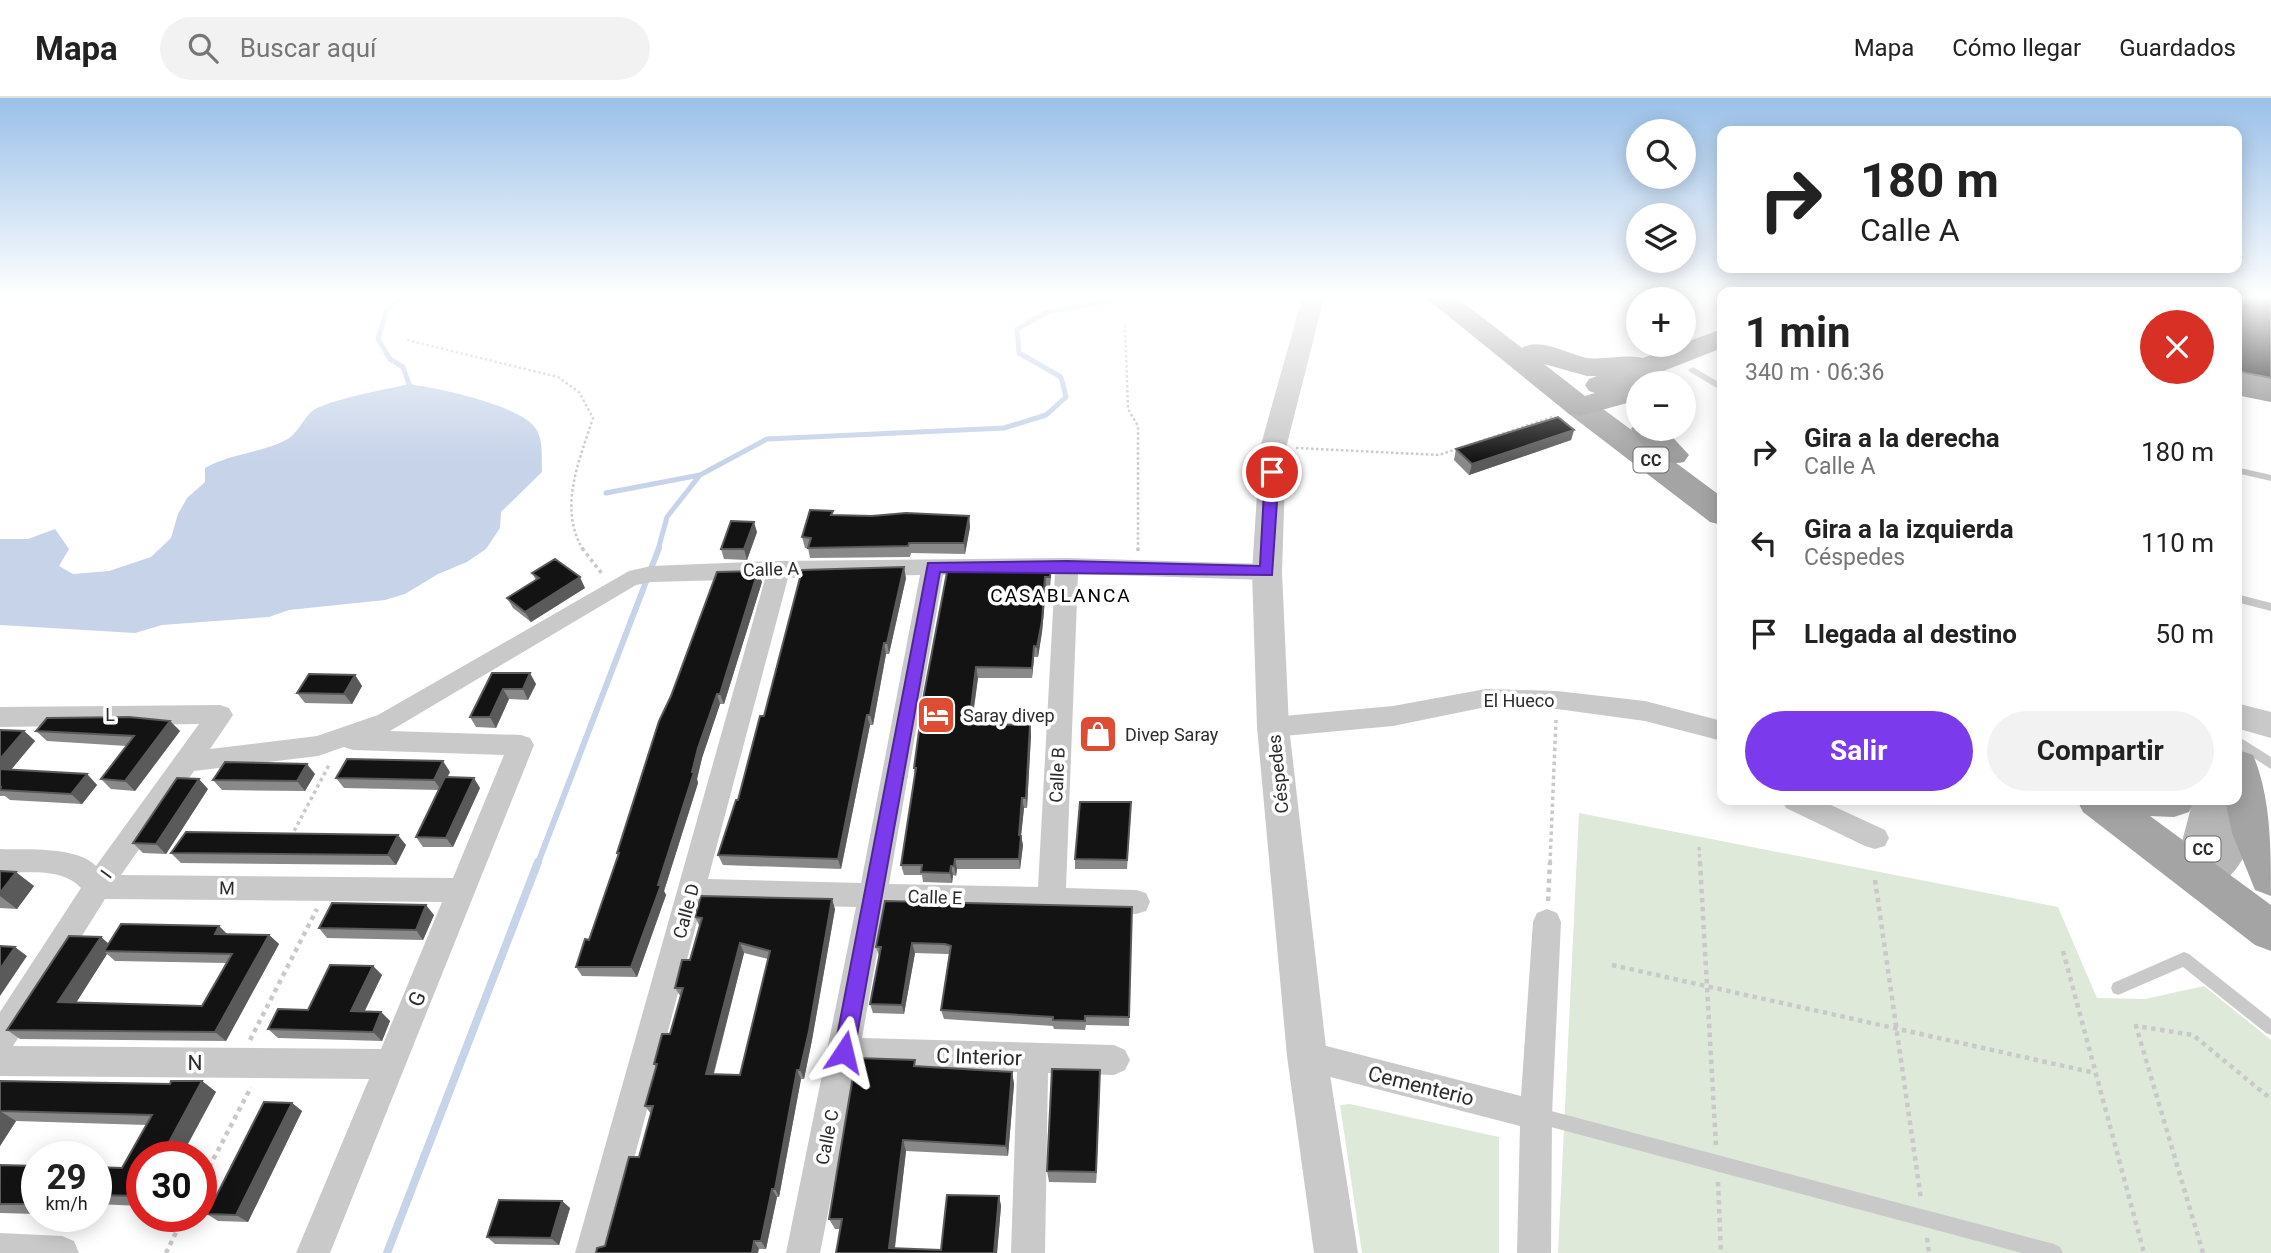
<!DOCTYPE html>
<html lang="es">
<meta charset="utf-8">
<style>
body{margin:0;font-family:Roboto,sans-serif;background:#f2f2f2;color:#222;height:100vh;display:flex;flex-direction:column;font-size:26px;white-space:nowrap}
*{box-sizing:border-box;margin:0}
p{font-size:23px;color:#767676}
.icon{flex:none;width:38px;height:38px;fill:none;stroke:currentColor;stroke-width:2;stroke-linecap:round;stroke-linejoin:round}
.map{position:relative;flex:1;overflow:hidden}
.sheet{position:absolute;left:1717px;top:189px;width:525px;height:518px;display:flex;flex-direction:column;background:#fff;border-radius:14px;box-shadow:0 4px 18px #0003}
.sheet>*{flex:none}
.hud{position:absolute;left:1717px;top:28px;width:525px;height:147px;border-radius:14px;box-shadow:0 4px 18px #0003;background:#fff;color:#222;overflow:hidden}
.fabs{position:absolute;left:1626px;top:21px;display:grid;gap:14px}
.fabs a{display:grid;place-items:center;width:70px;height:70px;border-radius:50%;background:#fff;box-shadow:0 4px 18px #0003;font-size:35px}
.speed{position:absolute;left:21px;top:1043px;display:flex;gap:14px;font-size:35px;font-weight:700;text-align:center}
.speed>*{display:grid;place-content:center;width:91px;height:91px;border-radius:50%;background:#fff;box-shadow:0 4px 18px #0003;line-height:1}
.speed small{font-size:18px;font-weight:400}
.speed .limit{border:10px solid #d22;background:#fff;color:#111}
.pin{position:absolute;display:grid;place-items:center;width:60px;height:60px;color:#fff;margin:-30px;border:4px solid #fff;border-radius:50%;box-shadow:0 2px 7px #0007}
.me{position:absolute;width:77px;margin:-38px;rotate:10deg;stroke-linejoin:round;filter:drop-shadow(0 0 5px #0008)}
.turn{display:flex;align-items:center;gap:24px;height:147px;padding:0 28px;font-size:32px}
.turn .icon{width:91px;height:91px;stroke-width:2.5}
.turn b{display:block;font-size:49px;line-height:60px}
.round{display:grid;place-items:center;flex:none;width:74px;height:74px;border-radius:37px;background:#f2f2f2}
.summary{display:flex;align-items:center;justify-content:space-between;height:119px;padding:0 28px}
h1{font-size:42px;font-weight:700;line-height:52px}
.primary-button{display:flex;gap:14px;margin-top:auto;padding:14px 28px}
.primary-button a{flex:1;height:80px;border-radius:42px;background:#7c3aed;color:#fff;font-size:28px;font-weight:700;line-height:80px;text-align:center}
.primary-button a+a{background:#f2f2f2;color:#222}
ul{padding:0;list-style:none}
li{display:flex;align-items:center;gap:21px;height:91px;padding:0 28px}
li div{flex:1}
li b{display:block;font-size:26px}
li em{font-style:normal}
header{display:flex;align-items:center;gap:42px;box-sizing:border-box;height:98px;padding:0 35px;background:#fff;border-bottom:2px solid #e0e0e0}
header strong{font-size:33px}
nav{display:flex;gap:38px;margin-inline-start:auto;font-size:24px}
.search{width:490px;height:63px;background:#f2f2f2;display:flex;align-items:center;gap:18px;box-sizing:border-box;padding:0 24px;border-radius:38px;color:#767676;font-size:26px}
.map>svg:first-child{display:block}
.green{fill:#dee9d9}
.water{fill:#c6d3e9}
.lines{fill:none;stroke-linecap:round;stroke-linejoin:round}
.stream-far2{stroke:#c6d3e9;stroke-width:5}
.stream-far1{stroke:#c6d3e9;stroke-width:6}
.stream{stroke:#c6d3e9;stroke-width:8}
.path-far2{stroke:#c9c9c9;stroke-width:2.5;stroke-dasharray:2.5 2.5;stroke-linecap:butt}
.path-far1{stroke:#c9c9c9;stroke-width:3.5;stroke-dasharray:3.5 3.5;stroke-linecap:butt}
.path{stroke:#c9c9c9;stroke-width:4.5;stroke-dasharray:4.5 4.5;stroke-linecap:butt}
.service{fill:#c9c9c9;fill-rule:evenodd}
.minor{fill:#c9c9c9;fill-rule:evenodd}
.tertiary{fill:#c9c9c9;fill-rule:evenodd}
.secondary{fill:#b6b6b6;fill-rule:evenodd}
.primary{fill:#a4a4a4;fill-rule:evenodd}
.trunk{fill:#9c9c9c;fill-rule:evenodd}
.wall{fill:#898989;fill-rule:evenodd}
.shaded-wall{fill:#5a5a5a}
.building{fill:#131313;stroke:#5a5a5a;stroke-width:2;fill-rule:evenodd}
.route{fill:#7c3aed;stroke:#51269a;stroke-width:2}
.labels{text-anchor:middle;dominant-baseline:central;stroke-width:7;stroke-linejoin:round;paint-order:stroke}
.shield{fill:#fff;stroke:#6b6b6b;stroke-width:2}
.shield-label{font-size:16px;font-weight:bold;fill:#2c2c2c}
.street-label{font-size:18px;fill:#2c2c2c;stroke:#fff}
.poi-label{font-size:18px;fill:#2c2c2c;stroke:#fff;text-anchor:start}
.neighbourhood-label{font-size:19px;letter-spacing:2px;fill:#000;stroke:#fff}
.near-street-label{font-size:21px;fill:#2c2c2c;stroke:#fff}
</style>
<header>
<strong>Mapa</strong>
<div class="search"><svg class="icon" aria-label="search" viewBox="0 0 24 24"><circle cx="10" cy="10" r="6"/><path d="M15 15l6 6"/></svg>Buscar aquí</div>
<nav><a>Mapa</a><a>Cómo llegar</a><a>Guardados</a></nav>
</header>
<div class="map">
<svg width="2271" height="1155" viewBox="0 0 2271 1155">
<rect width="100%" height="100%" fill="#fff"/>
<path class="green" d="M1579,715L2058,809L2097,900L2145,901L2204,888L2271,942V1155H1558Z
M1350,1006L1499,1039V1155H1362L1340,1007Z"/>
<path class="water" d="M409,286C437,290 521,307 536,331C544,343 541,360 542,374L501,414L500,430L486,451L467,464L438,476L405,496L385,502L289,512L269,519L162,527L135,535L0,527V441H28L55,431L69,451L59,468L73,476L109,473L151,459L171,440L178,416L187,400L205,384V370C229,356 261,355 286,342C296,337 303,322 311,314C324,302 389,291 409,286Z"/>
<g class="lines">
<path class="stream-far2" d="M400,200L387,211L378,241L390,261L403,269L409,286
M606,395L700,377L767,341L1004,330L1046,317L1066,299L1061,279L1019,255L1017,231L1047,214L1124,200
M658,452L667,419L700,377"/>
<path class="stream-far1" d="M538,765L659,450"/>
<path class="stream" d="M387,1155L538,764"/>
<path class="path-far2" d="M1125,227L1128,311L1138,328V452
M407,242L558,279L579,294L593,320C579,364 558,409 583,452
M1296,350L1439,357L1555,318"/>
<path class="path-far1" d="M582,450L603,477
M1138,450V453
M291,739L330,665
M1699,749L1700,765
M1550,765L1556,622"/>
<path class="path" d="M1700,764L1716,1048
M1875,782L1921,1101
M1548,803L1550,764
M2063,853L2144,1155
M1612,867L2095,975
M250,942L317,811
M1718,1084L1721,1155
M201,1085L251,989
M1927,1140L1929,1155
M166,1155L184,1118
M2203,1155L2136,928L2193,937L2271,1001"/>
<path class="service" d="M1693,269L1722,286V293L1690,274L1688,272Z
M2236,369L2271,377V383L2236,375Z
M2236,496L2271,505V513L2236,504Z
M2236,637L2271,659V671L2236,649Z
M2184,854L2189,856L2271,921V937L2266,935L2183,869L2118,897L2113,895L2111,890L2113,885Z
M1536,1009L2054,1146L2060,1149L2063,1155H2022L1536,1025L1530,1023L1528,1017L1530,1011Z"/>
<path class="minor" d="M1067,460L1267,466L1275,468L1278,474L1275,480L1267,482L1078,476L1066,790L1136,792L1146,795L1150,804L1146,813L1136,816L885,810L862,940L1114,947L1125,952L1130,962L1125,972L1114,977L1048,975L1045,1155H1011L1017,974L857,969L820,1155H786L856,809L702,805L609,1155H575L765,481L651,484L636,487L390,633L521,637L530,640L534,647L330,1155H296L369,981L0,978V914L81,790C62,769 26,775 0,775V751C26,752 77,748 96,768L199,626L0,629V609L220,607L229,610L233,617L210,651L317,638L378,617L629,473L651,468L779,463ZM1055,476L1038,789L889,786L943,477ZM920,477L861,785L708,781L788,480ZM344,649L353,652L504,657L453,780L121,777L194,673L318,658ZM105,801L442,804L381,951L13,948Z
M1486,591L1557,593L1645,603L1722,623V643L1645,623L1557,611L1486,609L1393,628L1273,639L1264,636L1260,629L1264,622L1273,619L1393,608Z
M1782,702H1820L1885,732L1889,740L1885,748L1875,751L1865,748L1786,710Z
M1547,811L1557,815L1561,824L1552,1017L1551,1155H1517L1520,1028L1307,973L1296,968L1291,958L1296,948L1307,943L1521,998L1533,824L1537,815Z
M0,1135L62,1138L74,1143L79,1155H0Z"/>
<path class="tertiary" d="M1302,200H1324L1286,350L1282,474L1289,629L1327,958L1358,1155H1314L1287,958L1257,629L1252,474L1260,350Z
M2236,605L2271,614V640L2236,630Z"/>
<path class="secondary" d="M2241,688L2254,692C2271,755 2201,829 2174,774L2193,702H2236V689Z"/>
<path class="primary" d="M1580,300L1591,302L1722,399V427L1710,424L1569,316L1564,309L1569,302Z
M2239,652L2253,657C2271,699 2271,751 2271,798L2255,792L2232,735L2225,702H2236V653Z
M2077,702H2129L2135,707L2133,702H2195L2189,714L2174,719L2150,718L2271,807V853L2255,847L2083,714Z"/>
<path class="trunk" d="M1426,200H1457L1522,250C1541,239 1567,256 1587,260C1605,262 1624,256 1643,260L1722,231V250L1638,283L1648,285H1638V302L1580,318L1569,316ZM1544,266L1587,278H1597L1589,281L1585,287L1589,293L1595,295L1585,298Z
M1636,324H1638V331H1665L1689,357L1684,364C1661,370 1644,350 1631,331Z"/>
</g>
<path class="wall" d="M2236,200H2271V304L2236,297Z
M1574,332L1571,342L1469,377L1454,362L1456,351Z
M834,418H969L970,429L965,456L911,455L910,459L810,460L808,450H805L802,439Z
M757,434L747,462L724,461L721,451Z
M1051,468V479L1050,490H1046L1042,534L1038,559H1034L1032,580H978L972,626L1030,627L1031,637L1027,710H1024L1021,738L1023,747L1020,771H957L956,778L953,777L952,785L923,784L922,777H904L901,767L915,677L914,670L924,596Z
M532,475L585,490L531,524L513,510L507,500L536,482Z
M906,480L889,556H886L873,627H870L841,771L723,767L718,757L738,702L764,618Z
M762,484L724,606H720L702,660L697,681L698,685L664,793L666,797L637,879L582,878L576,869L589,842L618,758L617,755Z
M492,575L536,586L528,602L509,601L496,630L476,629L470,619Z
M355,577L362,588L352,606L305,605L297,595Z
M170,623L180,633L135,693L111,691L101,681L127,648L47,643L36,633Z
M0,632L24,633L35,643L11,672L87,676L97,687L82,706L10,702L5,698H0Z
M450,674L447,679L480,690L453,749H423L416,739L439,692L344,690L336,680Z
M315,676L305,693L222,692L213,682Z
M208,691L166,756L143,755L133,745Z
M1131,714L1127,771H1075V761Z
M406,747L396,767L181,765L171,755Z
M0,773L34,788L17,811L0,810Z
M1132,809L1129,928L1086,927L1085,932L1054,931L1053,928L944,921L941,912L949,856H947L915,855L904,916L873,915L870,906L879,858L876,849Z
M835,811L812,942L804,981H801L779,1099H777L766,1151L605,1148L639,1059L651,1016L645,1008L656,969L654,966L670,936L681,899L675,890L690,862L700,829L695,819ZM744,855L768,861L740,977L714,976Z
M434,817L423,842L327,840L319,830Z
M219,828L227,836L269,837L279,846L226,943L20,941L7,932L101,839L109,846ZM107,856L115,863L227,865L202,908L76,904Z
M373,868L382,877L365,913L381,914L390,923L382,943L278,940L268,931L308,912Z
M917,969L1012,974L1014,986L1008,1058L906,1053L895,1150L941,1152L999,1098L1001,1108L997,1155H836L840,1131H835L829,1121Z
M1100,972V985L1096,1085L1049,1084L1047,1073Z
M0,983L170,986L202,983L216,994L142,1059V1108L96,1106V1069L122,1070L147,1027L16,1023L0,1048Z
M292,1005L302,1013L248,1124L218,1123L207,1116Z
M0,1067L37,1068V1116L0,1115Z
M562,1103L570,1110L559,1147L495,1146L487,1139Z"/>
<path class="shaded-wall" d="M1574,332L1571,342L1469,377L1472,366Z
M969,418L970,429L965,456L964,445Z
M754,424L757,434L747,462L744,451Z
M904,469L906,480L889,556L887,545Z
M758,473L762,484L724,606L720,596Z
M580,479L585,490L531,524L525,514Z
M1045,479L1046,490L1042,534L1038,559L1037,549Z
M884,545L886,556L873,627L870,617Z
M1034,548V559L1032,580V570Z
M976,569L978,580L970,636L969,626Z
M530,575L536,586L528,602L523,591Z
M355,577L362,588L352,606L344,596Z
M503,591L509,601L496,630L490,619Z
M717,596L720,606L702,660L697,681L698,685L664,793L666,797L637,879L631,869L658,787L698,650Z
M867,617L870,627L841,771L838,761Z
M170,623L180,633L135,693L125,683Z
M1030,627L1031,637L1027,710L1026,700Z
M24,633L35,643L3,681L0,679V661Z
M443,663L450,674L441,692L434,682Z
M307,666L315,676L305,693L297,683Z
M87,676L97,687L82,706L71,696Z
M474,680L480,690L453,749L446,740Z
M199,681L208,691L166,756L156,746Z
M1022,700L1024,710L1020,747L1019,737Z
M398,737L406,747L396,767L388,757Z
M1021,738L1023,747L1020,771L1019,761Z
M955,761L957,771L956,778L954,768Z
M951,768L953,777L952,785L950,775Z
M16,774L34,788L17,811L0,798V795Z
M832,801L835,811L812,942L804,981L800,972Z
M426,807L434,817L423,842L416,832Z
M219,828L229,838L215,836Z
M269,837L279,846L226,943L215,934Z
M101,839L112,849L104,853L107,856L71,913L58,904Z
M740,845L744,855L711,985L706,976Z
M912,845L915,855L904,916L902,907Z
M15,849L27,858L0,898V871Z
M373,868L382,877L360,922L351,913Z
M381,914L390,923L382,943L373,934Z
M797,972L801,981L779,1099L775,1091Z
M1100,972V985L1096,1085V1074Z
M1012,974L1014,986L1008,1058L1006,1048Z
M202,983L216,994L181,1059H161Z
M292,1005L302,1013L248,1124L236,1117Z
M0,1013L16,1023L0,1048Z
M903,1042L906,1053L894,1155L889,1150Z
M772,1091L777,1099L766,1151L761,1143Z
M999,1098L1001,1108L997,1155H994Z
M562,1103L570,1110L559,1147L551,1140Z
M754,1143L759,1151L758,1155H752Z"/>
<path class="building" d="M2236,200H2271V280L2236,273Z
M1558,319L1574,332L1472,366L1456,351Z
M810,412L833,413L831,417L872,418L906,415L969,418L964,445H909L908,448L808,450L811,440L802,439Z
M731,423L754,424L744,451H721Z
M555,461L580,479L525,514L507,500L539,480L532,475Z
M1051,468L1050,479H1045L1042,523L1037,549L1034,548L1032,570L976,569L969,626L1030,627L1026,700H1022L1019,737L1021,738L1019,761H955L954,768H951L950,775L921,774L922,767H901L916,670H914L924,596L948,469Z
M904,469L887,545H884L870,617H867L838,761L718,757L736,702H738L760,618H764L802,472Z
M758,473L720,596H717L698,650L692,674H694L658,787H661L631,869H576L585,841L589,842L619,755H617L659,623L671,598L717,474Z
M492,575H530L523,591H503L490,619H470Z
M309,576L355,577L344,596L297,595Z
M129,619L170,623L125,683L101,681L134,638L36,633L47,620Z
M0,632L24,633L0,661Z
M347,661L443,663L434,682L336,680Z
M225,664L307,666L297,683L213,682Z
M0,671L87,676L71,696L0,692L1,689L0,688Z
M445,679L474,680L446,740L416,739Z
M177,680L199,681L156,746L133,745Z
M1080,704H1131L1127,762L1075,761Z
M186,734L398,737L388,757L171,755Z
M0,773L16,774L0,795Z
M701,798L832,801L809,933L800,972H797L775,1091H772L761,1143H754L752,1155H596L597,1150L605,1148L629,1059H639L653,1008H645L657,966H654L662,936H670L683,890H675L682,862H690L702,820L695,819ZM740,845L770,853L740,977L706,976Z
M885,803L1132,809L1129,919L1085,918V923L1053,922V919L941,912L951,848L945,846L912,845L902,907L870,906L881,849H876Z
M332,805L426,807L416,832L319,830Z
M121,826L219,828L215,836L269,837L215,934L7,932L69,838L101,839L58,904L202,908L232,856L104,853Z
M0,848L15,849L0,871Z
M330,867L373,868L351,913L381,914L373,934L268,931L278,911L308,912Z
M856,960L915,962L914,968L1012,974L1006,1048L903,1042L889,1150L941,1152L947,1097L999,1098L994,1155H836L842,1121H829Z
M1052,971L1100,972L1096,1074L1047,1073Z
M0,983L170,986L171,983H202L161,1059H142V1093L139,1098L96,1097V1069L122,1070L152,1017L0,1013Z
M264,1004L292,1005L236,1117L207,1116Z
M0,1067L37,1068V1106H0Z
M499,1102L562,1103L551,1140L487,1139Z"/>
<linearGradient id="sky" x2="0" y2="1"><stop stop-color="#9ac0e8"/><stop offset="0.55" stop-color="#fff"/><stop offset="1" stop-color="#fff" stop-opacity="0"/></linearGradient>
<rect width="2271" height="362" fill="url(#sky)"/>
<path class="route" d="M1272,370L1279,374L1272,477L940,474L854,954L851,961L844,964L837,961L834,954L928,465L1067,463L1260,468L1265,374Z"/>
<defs>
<g id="hotel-square" transform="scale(2.0125)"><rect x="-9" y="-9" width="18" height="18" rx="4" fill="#de4d33" stroke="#fff"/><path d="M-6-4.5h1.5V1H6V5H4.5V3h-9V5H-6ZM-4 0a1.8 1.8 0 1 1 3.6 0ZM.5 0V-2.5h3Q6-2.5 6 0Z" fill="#fff"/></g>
<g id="shop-square" transform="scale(2.0125)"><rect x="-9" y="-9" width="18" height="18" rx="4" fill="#de4d33" stroke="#fff"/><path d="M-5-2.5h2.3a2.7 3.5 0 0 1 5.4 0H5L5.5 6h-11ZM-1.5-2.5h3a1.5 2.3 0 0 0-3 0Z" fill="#fff"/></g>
</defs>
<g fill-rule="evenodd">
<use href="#hotel-square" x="936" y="617"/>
<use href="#shop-square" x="1098" y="636"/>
</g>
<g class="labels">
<g class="shield">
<rect x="1633.5" y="349.5" width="35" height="25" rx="5"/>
<rect x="2185.5" y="738.5" width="35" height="25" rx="5"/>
</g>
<g class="shield-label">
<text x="1651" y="362">CC</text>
<text x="2203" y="751">CC</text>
</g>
<g class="street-label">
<text transform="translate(771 471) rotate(-2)">Calle A</text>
<text x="1519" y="602">El Hueco</text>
<text x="110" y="616">L</text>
<text transform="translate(1278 676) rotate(-96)">Céspedes</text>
<text transform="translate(1057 677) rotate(-87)">Calle B</text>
<text transform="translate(106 776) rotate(-54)">I</text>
<text transform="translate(227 790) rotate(1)">M</text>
<text transform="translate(935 799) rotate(2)">Calle E</text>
<text transform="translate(686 813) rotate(-75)">Calle D</text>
<text transform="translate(827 1039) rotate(-79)">Calle C</text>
</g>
<g class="poi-label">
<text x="963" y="617">Saray divep</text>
<text x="1125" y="636">Divep Saray</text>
</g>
<g class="neighbourhood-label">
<text x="1061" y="497">CASABLANCA</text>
</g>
<g class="near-street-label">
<text transform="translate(417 901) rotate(-67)">G</text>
<text transform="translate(979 959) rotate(2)">C Interior</text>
<text x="195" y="965">N</text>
<text transform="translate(1421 988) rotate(14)">Cementerio</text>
</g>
</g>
</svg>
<div class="fabs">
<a><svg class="icon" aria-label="search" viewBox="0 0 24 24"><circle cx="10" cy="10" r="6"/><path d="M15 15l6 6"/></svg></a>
<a><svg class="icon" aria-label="layers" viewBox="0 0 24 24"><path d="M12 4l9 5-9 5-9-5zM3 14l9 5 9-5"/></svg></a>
<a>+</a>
<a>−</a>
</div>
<div class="speed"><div>29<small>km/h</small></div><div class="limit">30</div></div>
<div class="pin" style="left:1272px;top:374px;background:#d93025"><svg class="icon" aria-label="arrive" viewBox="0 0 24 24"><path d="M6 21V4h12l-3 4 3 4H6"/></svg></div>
<svg class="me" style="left:844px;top:954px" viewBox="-20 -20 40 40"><path d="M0-17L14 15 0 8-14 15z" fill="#7c3aed" stroke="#fff" stroke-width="4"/></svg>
<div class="hud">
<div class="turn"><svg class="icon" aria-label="right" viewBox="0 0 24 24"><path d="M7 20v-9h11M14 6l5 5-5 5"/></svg><div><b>180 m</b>Calle A</div></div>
</div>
<section class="sheet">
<div class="summary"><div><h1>1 min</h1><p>340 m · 06:36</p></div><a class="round" style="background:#d93025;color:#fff"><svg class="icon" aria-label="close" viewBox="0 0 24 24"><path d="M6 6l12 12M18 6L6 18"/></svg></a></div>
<ul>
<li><svg class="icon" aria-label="right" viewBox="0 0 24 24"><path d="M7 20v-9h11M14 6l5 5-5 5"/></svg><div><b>Gira a la derecha</b><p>Calle A</p></div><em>180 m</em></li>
<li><svg class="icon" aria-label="left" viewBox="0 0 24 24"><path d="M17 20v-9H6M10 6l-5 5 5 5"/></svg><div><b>Gira a la izquierda</b><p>Céspedes</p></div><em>110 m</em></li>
<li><svg class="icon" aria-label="arrive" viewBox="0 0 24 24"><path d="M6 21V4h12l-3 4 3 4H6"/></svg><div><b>Llegada al destino</b></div><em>50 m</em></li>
</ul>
<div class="primary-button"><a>Salir</a><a>Compartir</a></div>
</section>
</div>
